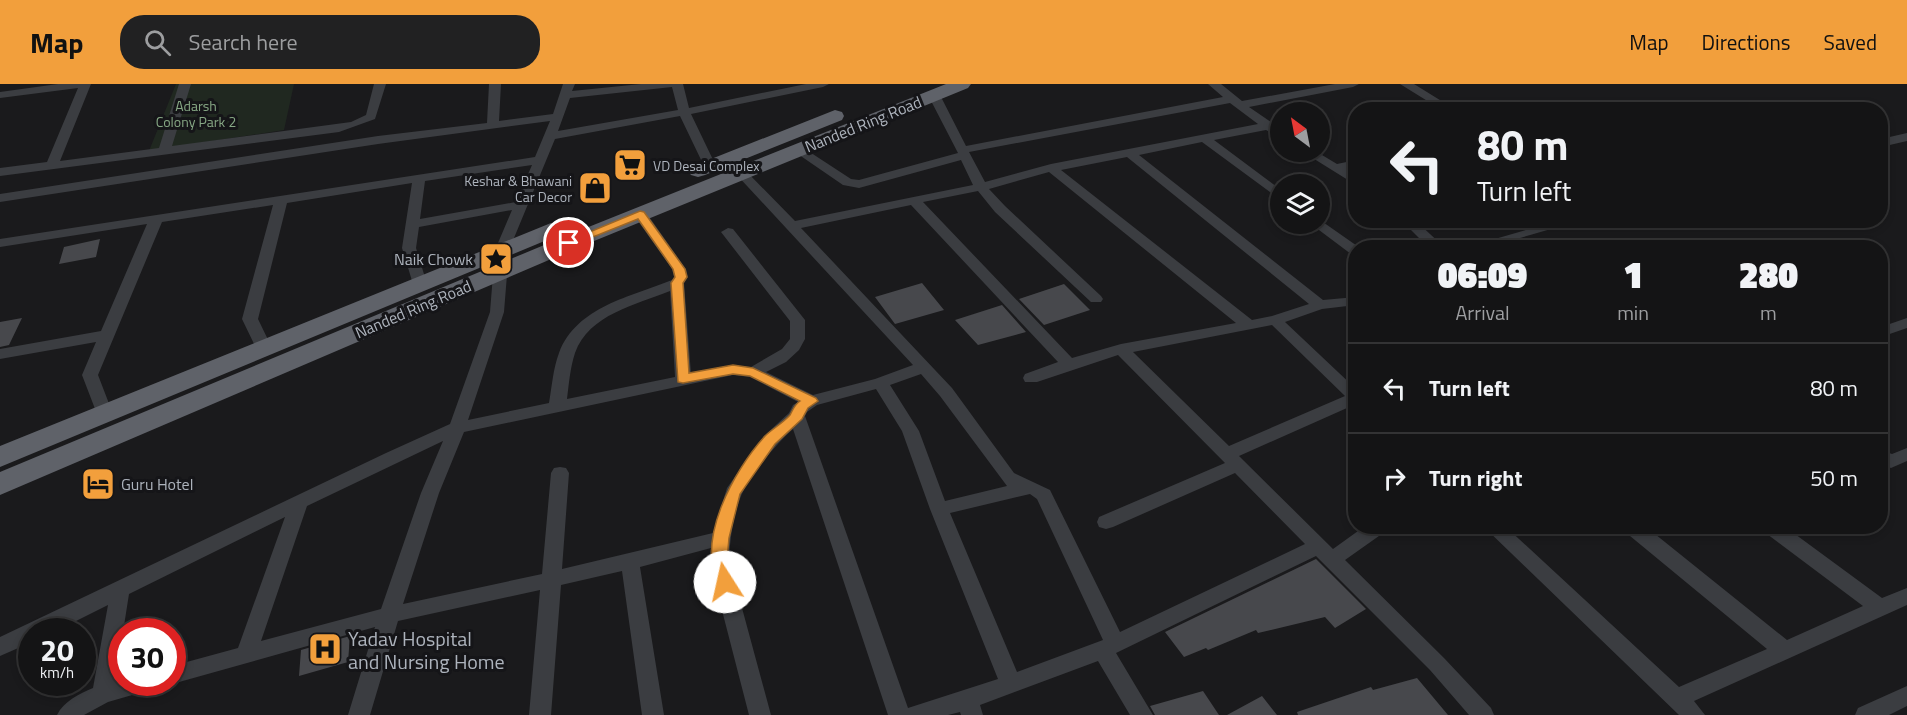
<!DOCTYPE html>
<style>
body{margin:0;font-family:"Titillium Web",sans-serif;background:#212122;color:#f1f3f6;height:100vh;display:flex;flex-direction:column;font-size:22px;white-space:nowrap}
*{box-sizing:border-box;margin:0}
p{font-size:20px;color:#9d9ea0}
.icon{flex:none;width:33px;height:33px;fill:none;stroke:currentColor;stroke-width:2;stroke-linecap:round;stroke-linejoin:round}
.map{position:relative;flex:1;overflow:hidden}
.drawer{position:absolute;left:1348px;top:156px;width:540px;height:294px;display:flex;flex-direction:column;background:#141415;border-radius:24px;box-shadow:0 3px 9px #0003,0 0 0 2px #333334}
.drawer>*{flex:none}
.banner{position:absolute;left:1348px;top:18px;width:540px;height:126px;border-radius:24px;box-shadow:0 3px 9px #0003,0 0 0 2px #333334;background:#141415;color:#f1f3f6;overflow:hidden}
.needle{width:39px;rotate:328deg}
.tools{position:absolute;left:1270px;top:18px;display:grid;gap:12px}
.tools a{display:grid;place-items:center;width:60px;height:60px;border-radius:50%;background:#141415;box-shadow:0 3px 9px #0003,0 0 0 2px #333334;font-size:30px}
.speed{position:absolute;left:18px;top:534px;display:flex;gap:12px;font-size:30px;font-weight:700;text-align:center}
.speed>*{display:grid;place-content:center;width:78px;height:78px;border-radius:50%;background:#141415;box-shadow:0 3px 9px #0003,0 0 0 2px #333334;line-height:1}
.speed small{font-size:15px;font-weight:400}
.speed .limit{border:9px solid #d22;background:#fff;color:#111}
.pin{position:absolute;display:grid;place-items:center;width:51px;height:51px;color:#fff;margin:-26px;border:3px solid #fff;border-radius:50%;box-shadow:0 2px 6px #0007}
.me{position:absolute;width:66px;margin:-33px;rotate:350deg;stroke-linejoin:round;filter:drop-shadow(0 0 4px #0008)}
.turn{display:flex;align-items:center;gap:21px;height:126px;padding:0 30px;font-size:27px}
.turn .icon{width:78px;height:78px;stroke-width:2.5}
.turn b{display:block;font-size:42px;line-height:51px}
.eta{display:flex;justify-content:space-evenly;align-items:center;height:102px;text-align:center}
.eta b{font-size:36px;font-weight:800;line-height:42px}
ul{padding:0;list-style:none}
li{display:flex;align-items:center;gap:18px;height:90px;padding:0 30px;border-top:2px solid #333334}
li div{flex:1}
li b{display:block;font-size:22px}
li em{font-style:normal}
header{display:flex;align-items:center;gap:36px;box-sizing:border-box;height:84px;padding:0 30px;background:#f29f3c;color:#111}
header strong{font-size:28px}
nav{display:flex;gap:33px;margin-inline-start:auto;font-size:21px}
.search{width:420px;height:54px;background:#212122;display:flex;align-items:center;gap:15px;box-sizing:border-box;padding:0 21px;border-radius:24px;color:#9d9ea0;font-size:22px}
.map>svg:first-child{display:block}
.green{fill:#202820}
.building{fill:#47484c}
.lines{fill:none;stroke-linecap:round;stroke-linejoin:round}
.service{stroke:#3b3d41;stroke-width:6}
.minor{fill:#3b3d41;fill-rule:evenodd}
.trunk{fill:#5f6269;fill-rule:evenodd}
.route{fill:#f29f3c;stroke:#9d6727;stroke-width:1.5}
.labels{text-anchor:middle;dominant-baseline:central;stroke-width:6;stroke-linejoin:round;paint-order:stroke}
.far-park-label{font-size:14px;fill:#86a784;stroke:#151518}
.far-poi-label{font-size:14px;fill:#adb3bc;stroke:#151518;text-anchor:start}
.street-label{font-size:16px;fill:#adb3bc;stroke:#151518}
.poi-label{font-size:16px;fill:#adb3bc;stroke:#151518;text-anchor:end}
.near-poi-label{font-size:20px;fill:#adb3bc;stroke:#151518;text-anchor:start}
</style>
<header>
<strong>Map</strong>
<div class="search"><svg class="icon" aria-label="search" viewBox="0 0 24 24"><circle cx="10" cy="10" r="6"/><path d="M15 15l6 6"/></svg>Search here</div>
<nav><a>Map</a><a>Directions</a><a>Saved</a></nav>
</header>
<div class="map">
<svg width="1907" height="631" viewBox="0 0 1907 631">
<rect width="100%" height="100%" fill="#1a1a1c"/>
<path class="green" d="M176,0H294L284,46L149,67Z"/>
<path class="building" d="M100,155L96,173L59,180L64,163Z
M922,199L944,226L895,240L875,213Z
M1064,200L1090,226L1044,241L1019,215Z
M1002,221L1026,248L978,261L955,236Z
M22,234L9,261L0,263V238Z
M1316,475L1366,525L1335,544L1325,533L1258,549L1256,546L1208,566L1206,564L1184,573L1165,548Z
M350,552L348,578L299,592L301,566Z
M1417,594L1448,631H1298L1297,628L1371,603L1373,606Z
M1203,607L1219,631H1155L1150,622Z
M1262,612L1277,631H1227Z"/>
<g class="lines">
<path class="service" d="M1475,164L1571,136"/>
<path class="minor" d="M58,0H91L60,77L159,64L179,0H191L172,62L351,38L366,31L374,0H386L375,35L339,48L0,92V84L47,78L78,4L0,14V8Z
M489,0H501L499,37L553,30L563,0H575L572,7L641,0H683L689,24L806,0H829L823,3L691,30L716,82L710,86L704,82L680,32L555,55L509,166L504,228L468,336L549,319C552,302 553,285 559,269C577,222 631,213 672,196L674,193L672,185L633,130L640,126L645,127L686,185L688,193L684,199L691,290L733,281L751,283L782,265L790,255V237L721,148L728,144L733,145L805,236V255L799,266L786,278L766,288L813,311L875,295L913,281L735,89L741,85L745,86L795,137L973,101L961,76L859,104L843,101L792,66L798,62L802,63L851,95L859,96L958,69L928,11L930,9L934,8L940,11L966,62L1223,13L1208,0H1221L1242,17L1335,0H1359L1353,3L1249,23L1281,45V54L1266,46L1214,56L1281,106V116L1202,58L1139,71L1323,216L1356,213V221L1322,225L1285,238L1356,305V320L1239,372L1333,465L1365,442H1388L1386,447L1345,476L1444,574L1491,624L1494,631H1469L1430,586L1316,472L1116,569L1153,631H1130L1098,577L980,621L983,631H961L960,628L948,631H888L793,345C776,360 750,391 741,412C733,432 730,455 729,476L771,631H749L709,476L711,464L640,483L664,631H642L622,487L561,501L551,631H529L540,506L398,537L370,631H348L375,543L172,600L167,598H172V582L238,564L285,433L129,510L123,548H122L116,597L122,595V598H155L153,605L108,618L84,631H57C64,617 79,610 93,604L108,521L54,548H32V558L0,572V553L386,369L450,340L490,228L495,166L512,126L419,143L416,164L427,200L420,204L413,200L402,164L412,99L287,119L258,235L272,264L264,269L256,264L242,235L273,121L162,138L98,291L113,330L111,334H99L97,330L82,291L96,258L0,275V265L101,247L147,140L0,163V155L535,73L550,37L378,60L0,118V110L378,52L487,39ZM672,3L678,26L558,47L570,14ZM1230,19L1258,40L1051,80L985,98L969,68ZM1127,73L1309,220L1272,232L1252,236L1061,86ZM532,81L516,118L420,135L425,97ZM1049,88L1236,239L1121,260L1072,274L923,118L978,107L995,128L1091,218H1101L1103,215L1101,212L1005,122L989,105ZM911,121L1058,278L1025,290L1023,294L1025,298H1037L1118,271L1225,379L1099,433L1097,438L1099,443L1106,445L1113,443L1235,389L1305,460L1120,548L1050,406L1014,389L952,304L801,144ZM670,207L675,293L567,315C569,300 570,284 575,269C589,230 636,221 670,207ZM1272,241L1345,312L1229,362L1133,268ZM921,290L940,312L1007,402L945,417L919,347L890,301ZM733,291L750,293L798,318L793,321L789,329L764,352L727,404L713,449L562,485L569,389L566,384L560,383L554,384L551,389L542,490L403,520L439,409L464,348ZM876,305L902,347L930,425L998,595L908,624L805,332L807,328L817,321ZM443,357L421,409L381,525L261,557L307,422ZM1030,410L1037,415L1103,556L1017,588L950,429Z
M1400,0H1414L1456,26H1442Z
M1907,49V57L1881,63V55Z
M1303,68H1317L1337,80L1356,76V84L1346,86L1356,92V101Z
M1320,136L1360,164H1356V171L1351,170L1311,140H1320Z
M1401,136H1415L1445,164H1429Z
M1907,234V244L1881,253V243Z
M1907,364V377L1891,384L1881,380V366L1892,370Z
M1483,442H1505L1679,603L1767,565L1624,447L1622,442H1645L1787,556L1863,522L1763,447L1761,442H1784L1882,514L1907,504V521L1694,617L1705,631H1679Z
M1907,602V622L1889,631H1855L1858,624Z"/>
<path class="trunk" d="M946,0H971L968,4L577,164L0,411V388L561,154Z
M835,26L842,28L844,32L842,36L705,91L698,93L691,91L688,87L691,83Z
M551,139L559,141L562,146L559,151L0,383V362Z"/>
</g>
<path class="route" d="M640,127L644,128L685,185L687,193L683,199L689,289L733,281L753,284L816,314L818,317L808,324L802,335L775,360L740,410L729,454L727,476L733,498L730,502L725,504L719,502C695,456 734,386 765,352C772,345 783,339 790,331C793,326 794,321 800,317L750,292L733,290L683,299L678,298L671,199L675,193L673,185L638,135L573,161L569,162L563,159Z"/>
<defs>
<g id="supermarket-square" transform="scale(1.725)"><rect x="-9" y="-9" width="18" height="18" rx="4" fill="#f29f3c" stroke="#151518"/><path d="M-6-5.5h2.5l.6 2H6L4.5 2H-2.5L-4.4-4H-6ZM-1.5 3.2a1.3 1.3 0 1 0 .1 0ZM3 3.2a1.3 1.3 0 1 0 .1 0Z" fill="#111"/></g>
<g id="shop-square" transform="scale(1.725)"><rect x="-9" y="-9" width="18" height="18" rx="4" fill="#f29f3c" stroke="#151518"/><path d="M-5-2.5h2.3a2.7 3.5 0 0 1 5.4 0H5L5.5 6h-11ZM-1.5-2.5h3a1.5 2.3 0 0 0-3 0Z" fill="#111"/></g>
<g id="sight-square" transform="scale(1.725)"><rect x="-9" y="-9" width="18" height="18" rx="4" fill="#f29f3c" stroke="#151518"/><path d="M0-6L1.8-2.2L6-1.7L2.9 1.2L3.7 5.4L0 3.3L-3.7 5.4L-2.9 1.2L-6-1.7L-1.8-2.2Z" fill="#111"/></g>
<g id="hotel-square" transform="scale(1.725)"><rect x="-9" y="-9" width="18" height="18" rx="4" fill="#f29f3c" stroke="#151518"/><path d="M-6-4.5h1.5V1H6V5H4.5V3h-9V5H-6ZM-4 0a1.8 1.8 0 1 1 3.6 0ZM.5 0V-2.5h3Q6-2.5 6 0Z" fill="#111"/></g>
<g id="hospital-square" transform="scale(1.725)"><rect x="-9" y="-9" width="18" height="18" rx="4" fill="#f29f3c" stroke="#151518"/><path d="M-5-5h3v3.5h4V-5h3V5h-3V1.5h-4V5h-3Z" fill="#111"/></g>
</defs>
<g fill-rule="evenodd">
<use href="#supermarket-square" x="630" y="81"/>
<use href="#shop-square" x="595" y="104"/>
<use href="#sight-square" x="496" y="175"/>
<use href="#hotel-square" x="98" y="400"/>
<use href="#hospital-square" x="325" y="565"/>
</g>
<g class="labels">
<g class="far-park-label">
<text x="196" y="21">Adarsh<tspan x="196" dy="16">Colony Park 2</tspan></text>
</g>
<g class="far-poi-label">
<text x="653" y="81">VD Desai Complex</text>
<text x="572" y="96" text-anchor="end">Keshar &amp; Bhawani<tspan x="572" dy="16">Car Decor</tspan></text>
</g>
<g class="street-label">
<text transform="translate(863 40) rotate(-22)">Nanded Ring Road</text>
<text transform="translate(413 225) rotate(-23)">Nanded Ring Road</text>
</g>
<g class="poi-label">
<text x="473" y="175">Naik Chowk</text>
<text x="121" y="400" text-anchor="start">Guru Hotel</text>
</g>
<g class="near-poi-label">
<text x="348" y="554">Yadav Hospital<tspan x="348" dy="23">and Nursing Home</tspan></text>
</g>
</g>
</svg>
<div class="tools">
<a><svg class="needle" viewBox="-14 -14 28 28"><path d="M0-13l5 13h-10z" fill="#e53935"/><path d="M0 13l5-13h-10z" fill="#9d9ea0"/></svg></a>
<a><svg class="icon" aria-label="layers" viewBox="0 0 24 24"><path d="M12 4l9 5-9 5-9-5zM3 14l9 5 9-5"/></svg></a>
</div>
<div class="speed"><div>20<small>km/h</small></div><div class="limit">30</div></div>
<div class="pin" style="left:569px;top:159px;background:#d93025"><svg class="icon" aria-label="arrive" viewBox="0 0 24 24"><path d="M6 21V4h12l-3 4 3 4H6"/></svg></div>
<svg class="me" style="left:725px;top:498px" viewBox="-20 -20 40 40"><circle r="19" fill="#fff"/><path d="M0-13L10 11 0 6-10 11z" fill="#f29f3c"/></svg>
<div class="banner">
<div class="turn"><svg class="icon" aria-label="left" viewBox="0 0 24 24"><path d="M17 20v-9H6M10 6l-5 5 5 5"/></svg><div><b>80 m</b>Turn left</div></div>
</div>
<section class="drawer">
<div class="eta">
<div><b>06:09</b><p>Arrival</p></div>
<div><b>1</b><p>min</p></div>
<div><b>280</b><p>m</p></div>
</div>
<ul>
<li><svg class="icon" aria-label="left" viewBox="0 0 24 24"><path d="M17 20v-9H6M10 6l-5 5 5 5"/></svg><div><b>Turn left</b></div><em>80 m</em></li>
<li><svg class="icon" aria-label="right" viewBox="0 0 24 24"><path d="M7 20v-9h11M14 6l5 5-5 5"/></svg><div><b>Turn right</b></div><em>50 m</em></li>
</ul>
</section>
</div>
